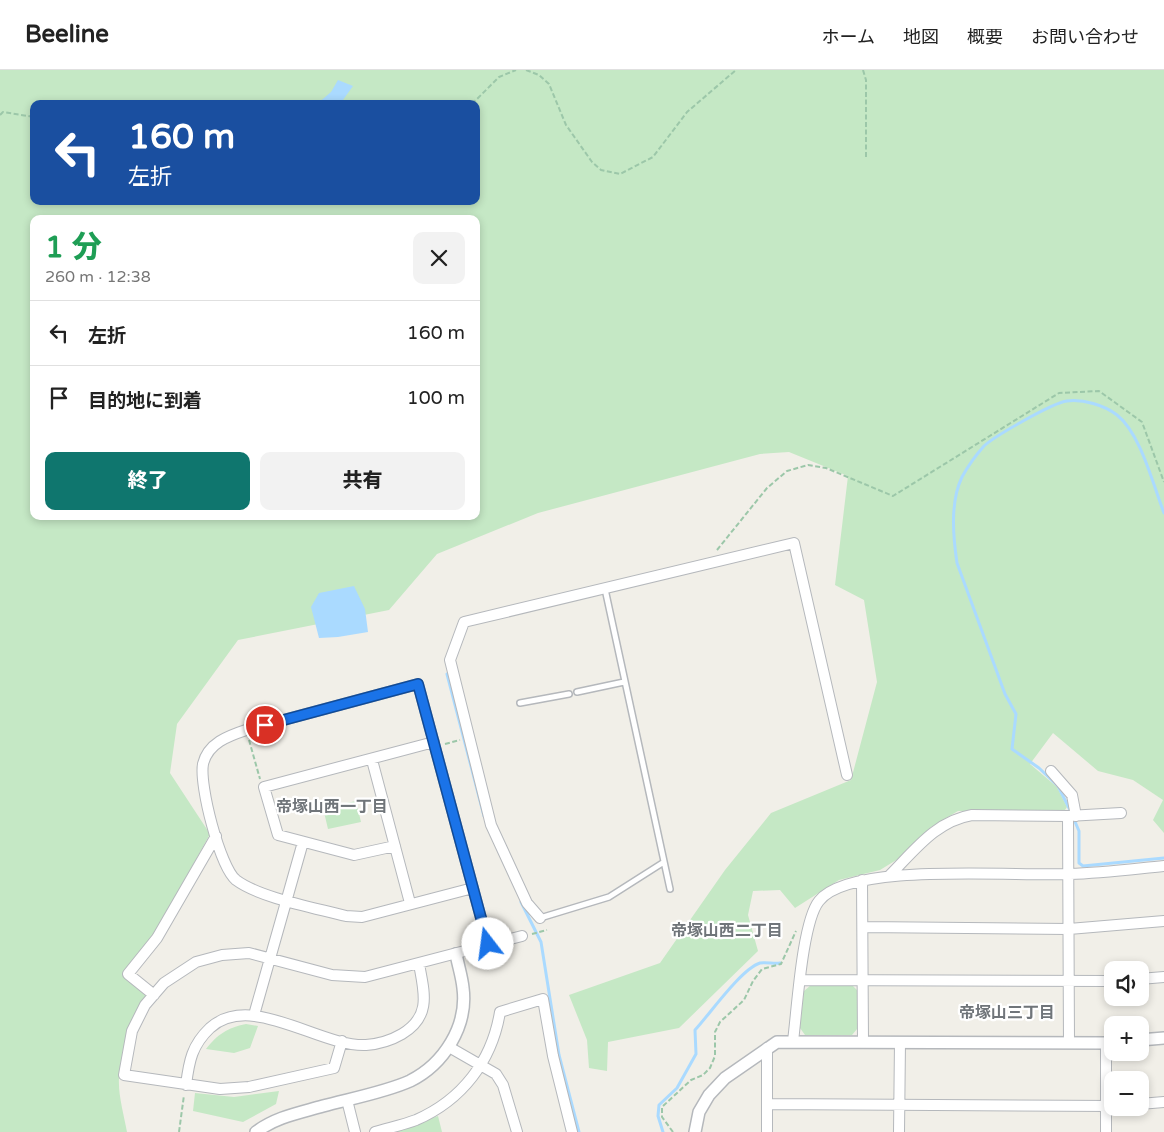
<!DOCTYPE html>
<html lang="ja">
<meta charset="utf-8">
<style>
body{margin:0;font-family:"Varela Round","Noto Sans JP",sans-serif;background:#f2f2f2;color:#222;height:100vh;display:flex;flex-direction:column;font-size:19px;white-space:nowrap}
*{box-sizing:border-box;margin:0}
p{font-size:16px;color:#767676}
.icon{flex:none;width:28px;height:28px;fill:none;stroke:currentColor;stroke-width:2;stroke-linecap:round;stroke-linejoin:round}
.map{position:relative;flex:1;overflow:hidden}
.drawer{position:absolute;left:30px;top:145px;width:450px;height:305px;display:flex;flex-direction:column;background:#fff;border-radius:10px;box-shadow:0 2px 8px #0003}
.drawer>*{flex:none}
.banner{position:absolute;left:30px;top:30px;width:450px;height:105px;border-radius:10px;box-shadow:0 2px 8px #0003;background:#1a4fa0;color:#fff;overflow:hidden}
.buttons{position:absolute;left:1104px;top:891px;display:grid;gap:10px}
.buttons a{display:grid;place-items:center;width:45px;height:45px;border-radius:10px;background:#fff;box-shadow:0 2px 8px #0003;font-size:25px}
.pin{position:absolute;display:grid;place-items:center;width:42px;height:42px;color:#fff;margin:-21px;border:2px solid #fff;border-radius:50%;box-shadow:0 1px 5px #0007}
.me{position:absolute;width:55px;margin:-28px;rotate:345deg;stroke-linejoin:round;filter:drop-shadow(0 0 4px #0008)}
.turn{display:flex;align-items:center;gap:18px;height:105px;padding:0 15px;font-size:22px}
.turn .icon{width:65px;height:65px;stroke-width:2.5}
.turn b{display:block;font-size:35px;line-height:42px}
.round{display:grid;place-items:center;flex:none;width:52px;height:52px;border-radius:10px;background:#f2f2f2}
.overview{display:flex;align-items:center;justify-content:space-between;height:85px;padding:0 15px}
h1{font-size:30px;font-weight:800;line-height:38px;color:#1e9e55}
.action{display:flex;gap:10px;margin-top:auto;padding:10px 15px}
.action a{flex:1;height:58px;border-radius:10px;background:#0f766e;color:#fff;font-size:20px;font-weight:800;line-height:58px;text-align:center}
.action a+a{background:#f2f2f2;color:#222}
ul{padding:0;list-style:none}
li{display:flex;align-items:center;gap:15px;height:65px;padding:0 15px;border-top:1px solid #e0e0e0}
li div{flex:1}
li b{display:block;font-size:19px}
li em{font-style:normal}
header{display:flex;align-items:center;gap:30px;box-sizing:border-box;height:70px;padding:0 25px;background:#fff;border-bottom:1px solid #e0e0e0}
header strong{font-size:24px}
nav{display:flex;gap:28px;margin-inline-start:auto;font-size:18px}
.map>svg:first-child{display:block}
.green{fill:#c5e8c5;fill-rule:evenodd}
.water{fill:#aadaff}
.lines{fill:none;stroke-linecap:round;stroke-linejoin:round}
.stream{stroke:#aadaff;stroke-width:3}
.service-casing{stroke:#b5b8bc;stroke-width:8}
.minor-casing{stroke:#b5b8bc;stroke-width:12}
.tertiary-casing{stroke:#b5b8bc;stroke-width:14}
.path{stroke:#9cc7a9;stroke-width:2;stroke-dasharray:5 2.5;stroke-linecap:butt}
.service{stroke:#fff;stroke-width:5}
.minor{stroke:#fff;stroke-width:10}
.tertiary{stroke:#fff;stroke-width:11}
.route-casing{stroke:#114b97;stroke-width:12}
.route{stroke:#1a73e8;stroke-width:9}
.labels{text-anchor:middle;dominant-baseline:central;stroke-width:4.5;stroke-linejoin:round;paint-order:stroke}
.neighbourhood-label{font-size:16px;font-weight:bold;fill:#70757a;stroke:#fff}
</style>
<header>
<strong>Beeline</strong>
<nav><a>ホーム</a><a>地図</a><a>概要</a><a>お問い合わせ</a></nav>
</header>
<div class="map">
<svg width="1164" height="1062" viewBox="0 0 1164 1062">
<rect width="100%" height="100%" fill="#f1efe8"/>
<path class="green" d="M0,0H1164V763L1153,750L1163,730L1133,710L1098,701L1053,663L1030,694L1057,717L1067,737L1065,740L958,741L931,757L898,789L880,800L839,810L795,838L780,820L753,821L748,845L758,881L679,958L608,972L607,1001L589,998L587,970L569,925L660,893L725,800L771,743L851,710L877,612L864,530L835,515L848,406L789,382L760,384L538,443L437,484L389,540L238,570L177,654L170,703L210,764L155,864L123,903L148,924C130,947 121,979 119,1008C118,1025 124,1045 127,1062H0ZM34,34H476V131H34ZM34,149H476V446H34Z
M356,731L361,752L328,759L323,738Z
M811,915H852L858,921L857,959L852,965H805L800,958L804,921Z
M246,954L258,956L250,978L234,983L206,979C218,964 227,958 246,954Z
M279,1021L276,1034L243,1052L193,1041L195,1023L234,1027Z
M438,1046L442,1062H392Z"/>
<path class="water" d="M338,10L353,16L340,34H317L331,22Z
M354,516L365,539L368,562L338,567L319,568L311,537L319,523Z"/>
<g class="lines">
<path class="stream" d="M447,604L484,746
M1071,742L1058,716L1039,698L1012,679L1016,644L1005,624L957,493C953,466 950,432 962,407C968,396 976,385 984,376C995,366 1052,333 1067,331C1083,329 1104,335 1117,345C1141,364 1153,415 1164,443
M1073,747L1079,761V793L1083,796L1164,788
M521,832L541,872L559,985L579,1062
M663,1062L658,1046L659,1035L677,1018L696,984L695,960C709,945 741,899 760,893C767,892 774,894 780,893"/>
<g class="service-casing">
<path id="service" d="M605,519L670,819
M577,622L624,612
M520,633L569,624
M540,848L609,827L664,792"/>
</g>
<g class="minor-casing">
<path id="minor" d="M372,690L410,833
M1051,701L1072,725L1076,746
M1068,746L1069,973
M395,776L354,785L278,765L264,717L434,672
M890,805C915,780 936,751 972,745L1068,746L1121,743
M862,810L863,972
M473,818L362,847L346,846C316,838 260,828 236,810C220,797 199,715 203,694C208,673 228,666 246,660L418,614L488,874
M540,848L527,833L491,755L450,590L464,552L794,473L847,705
M863,857L1069,859L1164,851
M1140,909L1164,907
M801,910L1112,911
M154,925L128,904L157,868L216,766
M254,945L303,772
M342,971L334,998L249,1017L220,1019L124,1005L132,961L145,935L164,913L196,892L222,885L249,883L332,905L365,907L522,866
M793,971C797,941 802,852 819,831C850,791 1017,807 1070,804C1101,803 1133,799 1164,796
M449,977L496,1004L503,1015L517,1062
M767,978V1062
M186,1015C189,991 192,975 210,958C251,921 319,977 366,975C380,974 390,971 402,964C432,946 424,922 419,894
M347,1030L355,1062
M767,1034L1112,1036
M1140,1034L1164,1032
M375,1062C388,1058 403,1055 416,1050C462,1030 492,991 500,942L543,929L553,986L572,1062
M899,1062L900,972
M1106,1062V974"/>
</g>
<g class="tertiary-casing">
<path id="tertiary" d="M1140,970L1164,968
M256,1062C276,1047 299,1043 323,1036C349,1029 386,1022 410,1011C444,994 468,956 463,918C462,907 458,895 456,884
M695,1062L699,1042L709,1025L725,1008L777,972L1112,973"/>
</g>
<path class="path" d="M526,0L539,5L549,14L566,55L592,92L601,100L620,104L653,87L687,42L736,0
M863,0L866,10V89
M472,34L499,7L516,0
M0,45L3,42L34,47
M717,480L767,418L787,401L808,395L826,398L893,426L1059,323L1099,321L1142,352L1164,412
M249,670L260,709
M445,674L460,670
M532,864L547,860
M179,1062L184,1025
M673,1062L662,1047V1037L691,1010L703,1005L710,998L715,986V962L720,952L744,930L753,911L762,899L781,894L796,861"/>
<use href="#service" class="service"/>
<use href="#minor" class="minor"/>
<use href="#tertiary" class="tertiary"/>
</g>
<g class="lines">
<g class="route-casing">
<path id="route" d="M265,655L418,614L488,874"/>
</g>
<use href="#route" class="route"/>
</g>
<g class="labels">
<g class="neighbourhood-label">
<text x="332" y="737">帝塚山西一丁目</text>
<text x="727" y="861">帝塚山西二丁目</text>
<text x="1007" y="943">帝塚山三丁目</text>
</g>
</g>
</svg>
<div class="buttons">
<a><svg class="icon" aria-label="sound" viewBox="0 0 24 24"><path d="M4 9h4l5-4v14l-5-4H4zM17 9q2 3 0 6"/></svg></a>
<a>+</a>
<a>−</a>
</div>
<div class="pin" style="left:265px;top:655px;background:#d93025"><svg class="icon" aria-label="arrive" viewBox="0 0 24 24"><path d="M6 21V4h12l-3 4 3 4H6"/></svg></div>
<svg class="me" style="left:488px;top:874px" viewBox="-20 -20 40 40"><circle r="19" fill="#fff"/><path d="M0-13L10 11 0 6-10 11z" fill="#1a73e8"/></svg>
<div class="banner">
<div class="turn"><svg class="icon" aria-label="left" viewBox="0 0 24 24"><path d="M17 20v-9H6M10 6l-5 5 5 5"/></svg><div><b>160 m</b>左折</div></div>
</div>
<section class="drawer">
<div class="overview"><div><h1>1 分</h1><p>260 m · 12:38</p></div><a class="round"><svg class="icon" aria-label="close" viewBox="0 0 24 24"><path d="M6 6l12 12M18 6L6 18"/></svg></a></div>
<ul>
<li><svg class="icon" aria-label="left" viewBox="0 0 24 24"><path d="M17 20v-9H6M10 6l-5 5 5 5"/></svg><div><b>左折</b></div><em>160 m</em></li>
<li><svg class="icon" aria-label="arrive" viewBox="0 0 24 24"><path d="M6 21V4h12l-3 4 3 4H6"/></svg><div><b>目的地に到着</b></div><em>100 m</em></li>
</ul>
<div class="action"><a>終了</a><a>共有</a></div>
</section>
</div>
